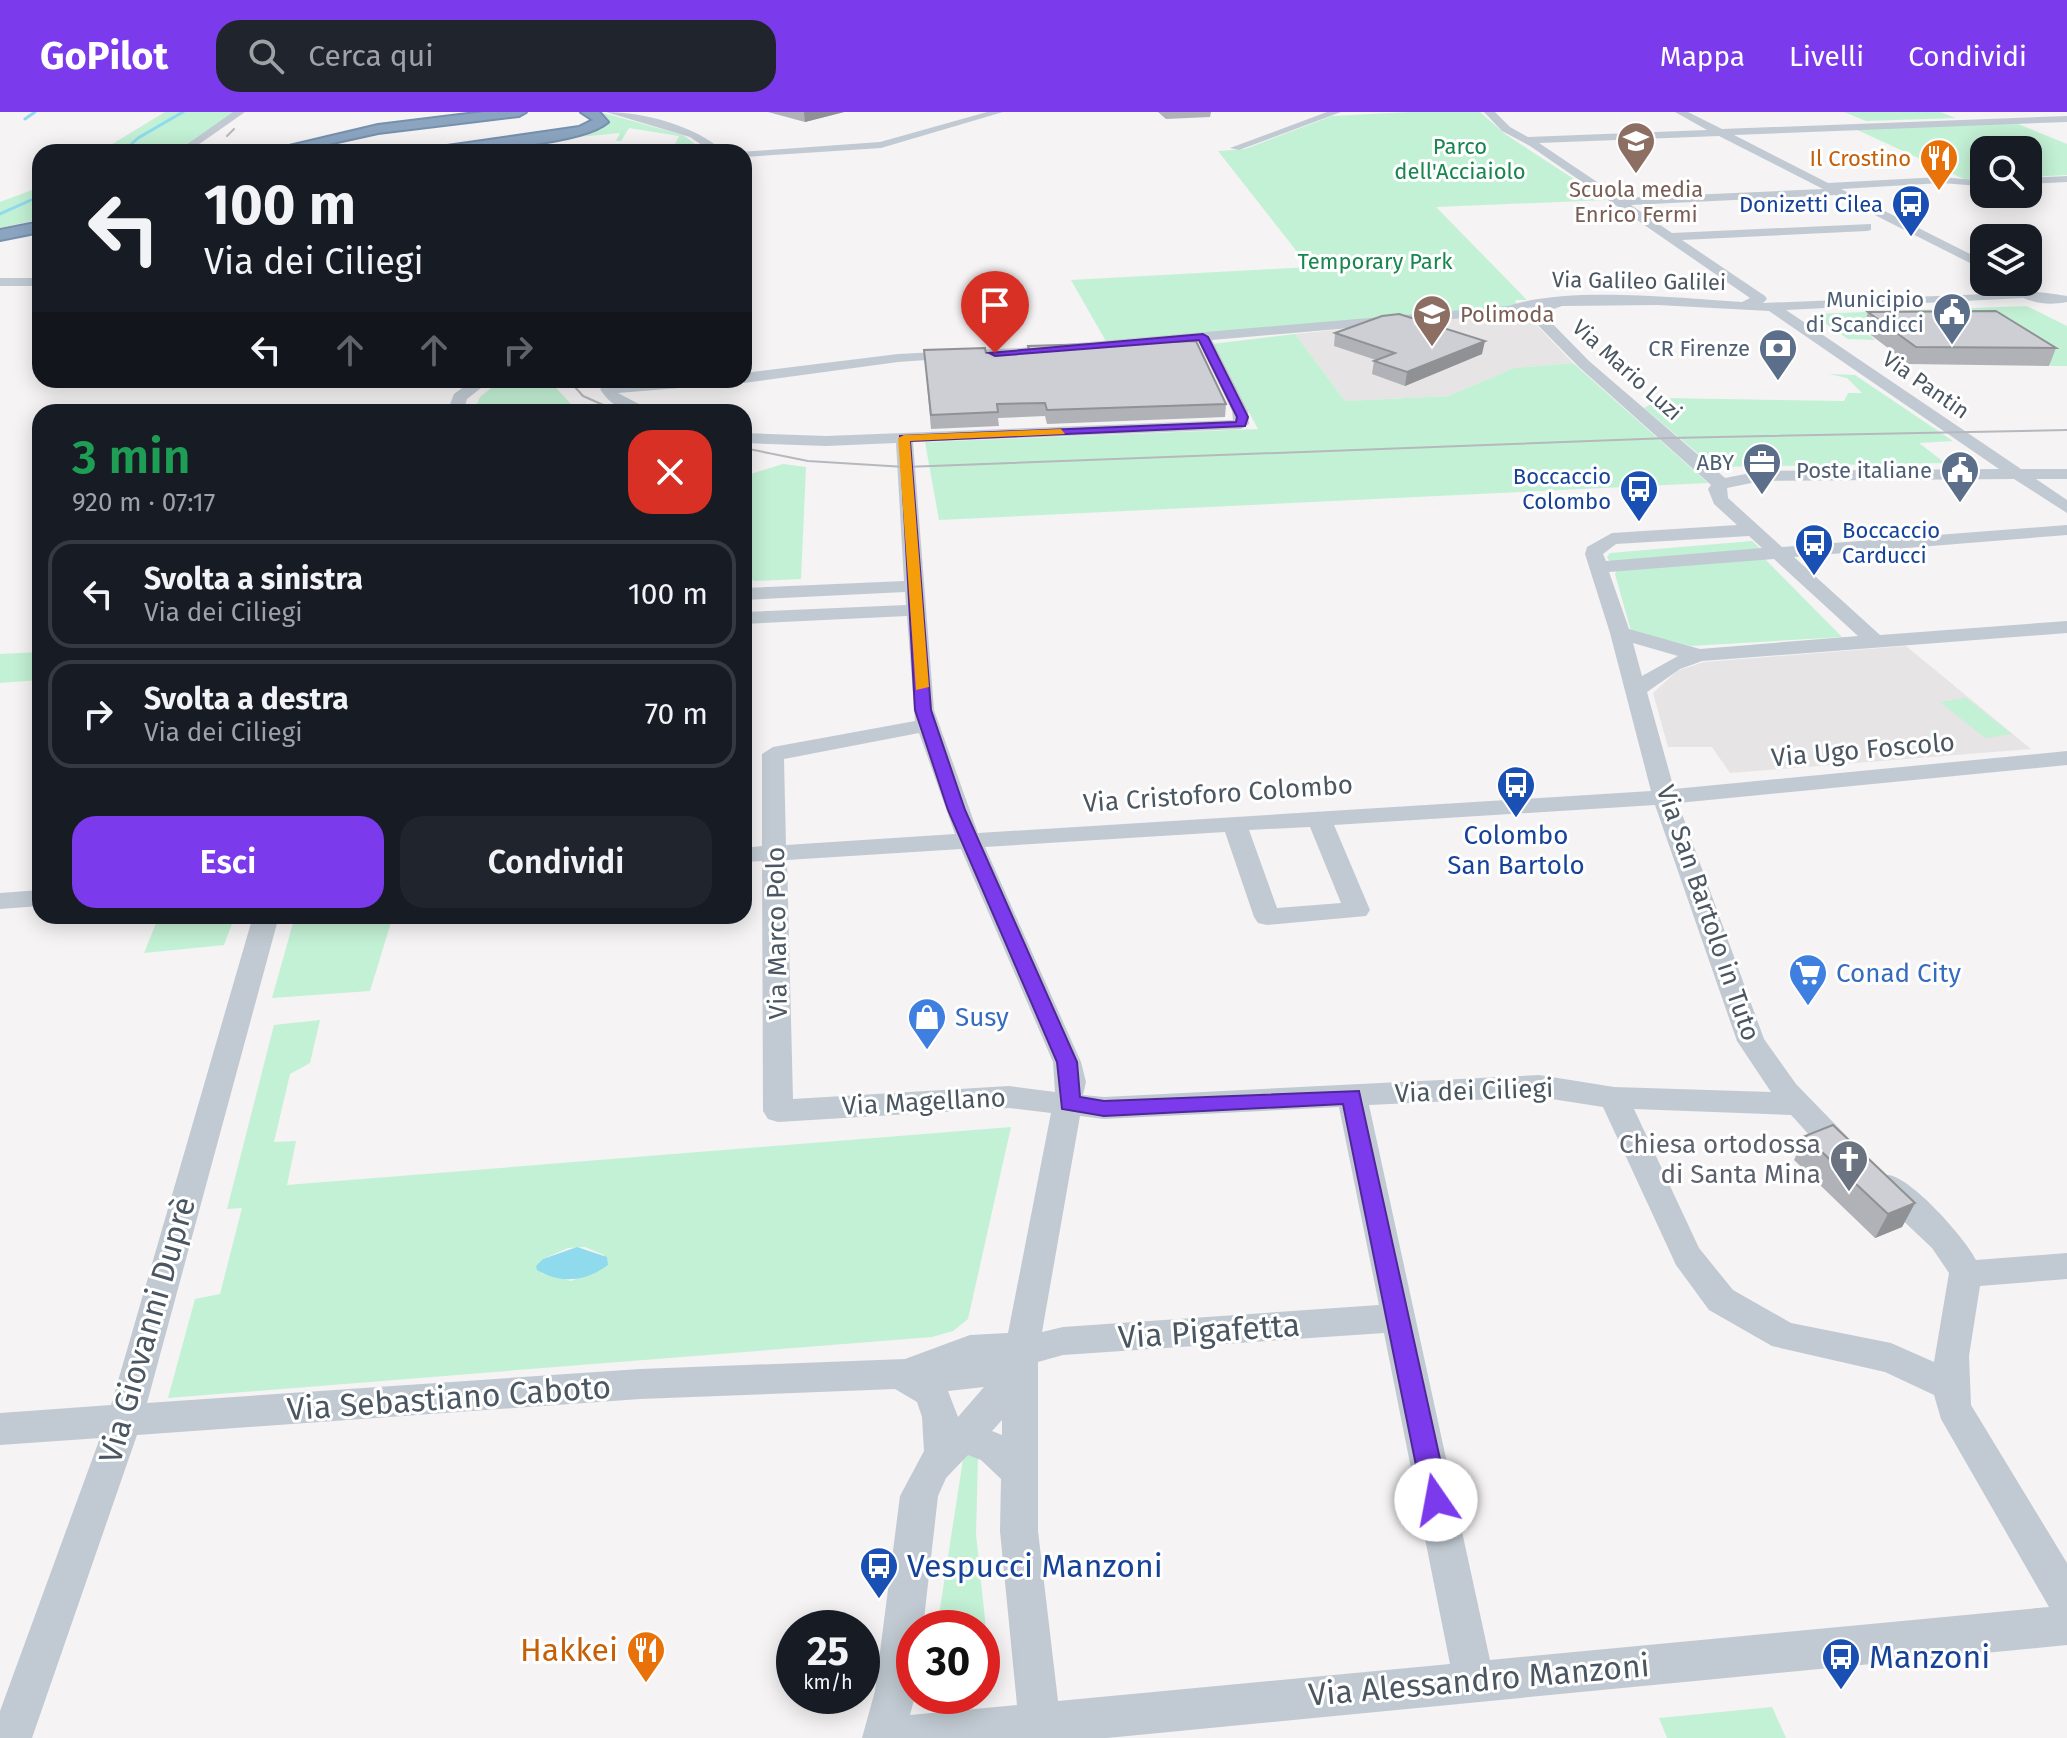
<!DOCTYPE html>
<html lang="it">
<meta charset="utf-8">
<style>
body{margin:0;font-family:"Fira Sans",sans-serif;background:#20242c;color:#f1f3f6;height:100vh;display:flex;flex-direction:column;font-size:30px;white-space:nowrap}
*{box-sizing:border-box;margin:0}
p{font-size:26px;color:#9ea1a6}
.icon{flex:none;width:44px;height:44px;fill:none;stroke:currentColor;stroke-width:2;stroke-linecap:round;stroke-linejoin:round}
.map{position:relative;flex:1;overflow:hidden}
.drawer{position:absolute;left:32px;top:292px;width:720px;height:520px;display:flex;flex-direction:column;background:#171b24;border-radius:24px;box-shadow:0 4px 20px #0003}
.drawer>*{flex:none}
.top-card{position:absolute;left:32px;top:32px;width:720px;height:244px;border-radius:24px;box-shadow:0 4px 20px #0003;background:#171b24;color:#f1f3f6;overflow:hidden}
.buttons{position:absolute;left:1970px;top:24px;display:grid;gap:16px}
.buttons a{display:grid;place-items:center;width:72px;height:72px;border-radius:16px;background:#171b24;box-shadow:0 4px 20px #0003;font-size:40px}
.speed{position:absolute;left:776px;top:1498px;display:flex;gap:16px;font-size:40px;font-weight:700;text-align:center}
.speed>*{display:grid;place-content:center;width:104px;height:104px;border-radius:50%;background:#171b24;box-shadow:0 4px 20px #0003;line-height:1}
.speed small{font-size:20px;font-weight:400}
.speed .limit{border:12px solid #d22;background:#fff;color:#111}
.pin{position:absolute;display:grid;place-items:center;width:68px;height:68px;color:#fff;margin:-82px -34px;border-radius:50% 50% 50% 0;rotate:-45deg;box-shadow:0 0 8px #0007}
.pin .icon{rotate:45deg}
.me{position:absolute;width:88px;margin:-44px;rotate:348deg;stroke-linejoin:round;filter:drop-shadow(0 0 6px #0008)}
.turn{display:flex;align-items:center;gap:28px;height:168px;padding:0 40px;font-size:36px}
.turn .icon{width:104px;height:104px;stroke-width:2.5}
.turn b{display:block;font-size:56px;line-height:68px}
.lanes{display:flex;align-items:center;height:76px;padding:0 40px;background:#0003;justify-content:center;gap:40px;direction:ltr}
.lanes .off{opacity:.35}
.round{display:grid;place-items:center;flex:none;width:84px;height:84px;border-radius:24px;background:#20242c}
.headline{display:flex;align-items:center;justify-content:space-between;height:136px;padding:0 40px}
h1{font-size:48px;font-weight:600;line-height:60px;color:#1e9e55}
.action{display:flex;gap:16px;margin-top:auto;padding:16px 40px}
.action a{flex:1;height:92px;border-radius:24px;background:#7c3aed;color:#fff;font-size:32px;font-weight:600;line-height:92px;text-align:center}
.action a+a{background:#20242c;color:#f1f3f6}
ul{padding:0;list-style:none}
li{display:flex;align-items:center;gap:24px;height:108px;margin:0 16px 12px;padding:0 24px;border:4px solid #363941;border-radius:24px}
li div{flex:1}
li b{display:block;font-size:30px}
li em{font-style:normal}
header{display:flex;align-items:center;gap:48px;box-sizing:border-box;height:112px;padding:0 40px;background:#7c3aed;color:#fff}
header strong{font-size:38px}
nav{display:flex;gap:44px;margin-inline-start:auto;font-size:28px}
.search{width:560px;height:72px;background:#20242c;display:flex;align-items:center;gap:20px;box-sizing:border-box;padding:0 28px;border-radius:24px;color:#9ea1a6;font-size:30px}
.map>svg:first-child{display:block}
.education{fill:#e6e4e5}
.green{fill:#c3f1d5;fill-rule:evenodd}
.water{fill:#90daee}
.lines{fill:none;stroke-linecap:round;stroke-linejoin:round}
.stream{stroke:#90daee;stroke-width:3}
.highway-casing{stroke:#7690ad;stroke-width:4}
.minor{fill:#c1cad2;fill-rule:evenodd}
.highway{fill:#8ba5c1;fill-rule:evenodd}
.tram{stroke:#b5b8bd;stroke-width:2}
.wall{fill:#b0b2b7}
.shaded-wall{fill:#909195}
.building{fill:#cdcfd5;stroke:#909195;stroke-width:2}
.route{fill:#7c3aed;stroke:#51269a;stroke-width:2}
.slow{fill:#f59e0b}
.labels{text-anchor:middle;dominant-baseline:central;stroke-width:6;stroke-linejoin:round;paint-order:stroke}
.far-park-label{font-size:22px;fill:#17864f;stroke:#fff}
.far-food-label{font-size:22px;fill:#c56008;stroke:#fff;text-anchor:end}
.far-education-label{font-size:22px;fill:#785e54;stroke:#fff}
.far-transit-label{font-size:22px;fill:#164399;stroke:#fff;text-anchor:end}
.far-street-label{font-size:22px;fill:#4a5661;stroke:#fff}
.far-service-label{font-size:22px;fill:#4e5e75;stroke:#fff;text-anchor:end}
.street-label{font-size:26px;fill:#4a5661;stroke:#fff}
.transit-label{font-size:26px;fill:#164399;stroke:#fff}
.shop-label{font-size:26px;fill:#366cbe;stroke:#fff;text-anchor:start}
.worship-label{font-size:26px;fill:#5b616d;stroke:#fff;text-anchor:end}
.near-street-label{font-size:32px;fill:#4a5661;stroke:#fff}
.near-transit-label{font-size:32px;fill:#164399;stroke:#fff;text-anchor:start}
.near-food-label{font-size:32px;fill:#c56008;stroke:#fff;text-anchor:end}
</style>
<header>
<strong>GoPilot</strong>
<div class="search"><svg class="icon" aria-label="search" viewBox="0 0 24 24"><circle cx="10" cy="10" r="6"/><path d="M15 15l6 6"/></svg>Cerca qui</div>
<nav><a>Mappa</a><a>Livelli</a><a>Condividi</a></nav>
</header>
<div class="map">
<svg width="2067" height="1626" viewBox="0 0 2067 1626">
<rect width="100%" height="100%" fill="#f5f3f3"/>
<path class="education" d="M1523,199L1573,251L1514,256L1448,284L1345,289L1295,222Z
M1906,534L2031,637L1730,661L1712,635H1668L1653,581L1677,559L1704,550Z"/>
<path class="green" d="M165,0H240L181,40H99Z
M600,0L683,23L696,33L686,40H671L679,24L629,16L621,29H616L620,21L491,33L571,24L607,11Z
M1410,0H1480L1505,22L1606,88L1436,95L1527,188H1515L1517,193L1512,196L1107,231L1071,168L1309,155L1218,39L1245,37L1332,4Z
M1844,0H1940L1956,6L1866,9Z
M2013,10L2067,32V63L2028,65V38H1984V67L1966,68L1853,16Z
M40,75V107L0,116V90Z
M2027,194L2067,214V254H2051L1990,216H1863L1875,228L1848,227L1812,202Z
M1295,222L1345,289L1448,284L1514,256L1573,251L1708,371L939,408L925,330L1258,317L1212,232Z
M1829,262L1855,263L1953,329L1919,331L1945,351L1714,355L1644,296L1662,286L1844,289L1848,281H1862L1847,266Z
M501,268H557L556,276L571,292L590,300H473L480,285Z
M783,352L806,355L801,467L754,469L744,461V364Z
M1752,429L1761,437L1610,450L1607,445L1610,441Z
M1764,446L1842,525L1691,534L1631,519L1615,462L1617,458Z
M40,540V568L0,571V542Z
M1966,586L2012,622L1985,626L1940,590Z
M159,804H235L224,833L144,841Z
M295,804H393L370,879L272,886Z
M320,908L310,951L290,962L274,1030L296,1029L287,1073L1011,1015L968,1207L953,1219L932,1225L168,1286L195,1187L220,1182L242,1096L227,1097L274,913ZM585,1135L604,1143L602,1157L571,1169L541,1161L543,1147L568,1136Z
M964,1341L978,1345L976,1422L991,1564L982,1565V1516H937Z
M1772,1595L1786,1626H1667L1659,1606Z"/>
<path class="water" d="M577,1135L607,1145L608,1153C585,1170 561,1172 537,1158L536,1154L543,1147Z"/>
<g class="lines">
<path class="stream" d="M25,7L35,0
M123,40L138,26L183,0
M0,102L40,84"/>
<g class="highway-casing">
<path id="highway" d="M484,0H526L519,4L378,21L292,40H264L378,13Z
M581,0H599L608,10C583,33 463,40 426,40L433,36L579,15L593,8Z
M40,110V120L0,128V118Z"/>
</g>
<path class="minor" d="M233,0H245L188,40H176Z
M606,0C643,0 697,14 724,40H712L690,25Z
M987,0H1003L881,36L744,45V40H740L880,30Z
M1327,0H1341L1239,38L1230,36Z
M1484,0H1495L1510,15L1528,25L1707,18L1675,0H1688L1722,17L2067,4V10L1734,23L1828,71L1941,65L1984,69L1980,74L1941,71L1841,77L1984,149V158L1835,83L1631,93L1672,121L1871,112V118L1867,119L1682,128L1765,184L1767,187L1763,191L2011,181C2021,177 2055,182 2067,184V190C2051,193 2038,192 2023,186L1786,198L2021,357H2067V367H2036L2067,388V401L2014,367L1761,369L1727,376L1728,386L1782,435L2067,413V423L1794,445L1880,523L2067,509V521L1702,549L1680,557L1647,580L1674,677L2067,639V653L1678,691L1764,927L1796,972L1863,1041L1859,1049C1832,1057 1808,1020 1791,1003L1634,997L1699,1136L1733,1178L1791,1211L1891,1231L1934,1250L1949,1161L1932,1136L1876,1083L1871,1075L1876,1067C1879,1066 1885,1063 1888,1063C1911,1065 1966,1127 1976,1148L2067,1141V1167L1980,1174L1969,1244L1971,1293L2067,1451V1533L1107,1626H862L875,1579L900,1384L924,1339L922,1305L917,1290L895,1277L640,1287L137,1323L32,1626H0V1599L100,1326L0,1333V1301L111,1293L253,804H279L147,1291L640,1257L905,1247L970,1223L1008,1221L1051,1001L1009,996L778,1010L768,1007L763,999L762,749L744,750V736L762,734V642L773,635L915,609L907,504L744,512V500L906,493L905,480L744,488V476L904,469L896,331L826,334L744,331V321L826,324L1233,308L1232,299L1198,229L898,250L744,271L738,268H744V261L898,242L1020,236L1508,194C1568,174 1677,186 1742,190L1750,186L1530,34L1502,19ZM1719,24L1823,77L1621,86L1539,31ZM1658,193L1769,199L1999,357L1761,359L1725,366L1589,249L1542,201L1562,194ZM1531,195L1529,204L1579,255L1711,373L1708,377L1714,392L1737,413L1612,421L1587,435L1585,442L1610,521L1651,679L978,721L934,598L913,330L1241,317L1249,312L1248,299L1212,228L1510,202ZM1749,424L1762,436L1606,449L1603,442L1616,432ZM1774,447L1858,524L1700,537L1629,517L1609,460ZM1633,531L1678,544L1642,564ZM919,621L955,722L786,733L784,647ZM1655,693L1737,929L1771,980L1614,975L1539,963L1104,985L1083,983L1086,970L1081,950L985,735L1225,720L1254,805L1258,811L1267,813L1366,804L1370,798L1334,713ZM1310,715L1341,791L1277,796L1249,718ZM961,737L1053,950L1055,980L1009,974L793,987L787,748ZM1539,985L1603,995L1676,1153L1709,1198L1772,1234L1885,1260L1934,1283L1941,1307L2049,1495L1490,1548L1369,993ZM1339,995L1379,1193L1063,1215L1042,1220L1080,1004L1104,1007ZM1384,1221L1450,1552L1058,1589L1038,1419V1250L1063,1243ZM984,1275L958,1305L948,1279ZM1002,1308V1323L992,1319ZM968,1343L981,1348L1001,1367L1000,1419L1017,1593L910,1603L915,1584L914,1516H923L938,1384L946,1366Z
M2067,64V70L2028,72V66Z
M0,166H40V174H0Z
M473,268H491L467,287L463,300H447L454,282Z
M661,268H724L716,273L618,281L654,300C630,300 613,298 600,277L608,272Z
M40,778V794L0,797V781Z"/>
<use href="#highway" class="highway"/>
<path class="tram" d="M227,24L234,17
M198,40L201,38
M576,268L575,275L583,284L619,300
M744,336L808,349L905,355L1669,326L2067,318"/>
</g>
<path class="wall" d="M768,0H844L805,10Z
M1158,0H1211L1210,5L1166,7Z
M1868,200L2056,236L2049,254L1909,252L1863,217Z
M1335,221L1482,242L1405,274L1372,262L1374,249L1376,248L1334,234Z
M1028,234L1226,292L1225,305L1047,312L1045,304L998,306L999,314L931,317L924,238L986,241L1028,240Z
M1805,1024L1915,1091L1902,1115L1875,1126L1794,1048Z"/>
<path class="shaded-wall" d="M804,0H844L805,10Z
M1485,229L1482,242L1405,274L1407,260Z
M1915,1091L1902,1115L1875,1126L1888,1102Z"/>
<path class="building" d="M1996,199L2056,236L1916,235L1868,200Z
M1399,202L1485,229L1407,260L1374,249L1395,241L1335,221L1382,204Z
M1196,229L1226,292L1047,298L1045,291L997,292L998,300L931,303L924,238L985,236L986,241L1030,240L1028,234Z
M1833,1013L1915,1091L1888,1102L1805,1024Z"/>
<path class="route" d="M1203,222L1208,225L1248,305L1245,314L910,329L931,598L965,698L1077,950L1080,985L1104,989L1359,979L1449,1388L1445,1397L1436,1400L1427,1397L1423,1388L1343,992L1104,1004L1062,997L1057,950L948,698L915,598L900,324L1236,310L1237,305L1199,228L995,244L989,241Z"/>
<path class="slow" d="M1061,317L1065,322L910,329L929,575L916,578L898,326L904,323Z"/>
<defs>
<g id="school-pin" transform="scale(2)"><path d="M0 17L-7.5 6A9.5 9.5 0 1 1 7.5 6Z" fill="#8d6e63" stroke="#fff"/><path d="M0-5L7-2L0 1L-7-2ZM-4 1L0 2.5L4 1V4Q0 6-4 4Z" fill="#fff"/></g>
<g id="restaurant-pin" transform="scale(2)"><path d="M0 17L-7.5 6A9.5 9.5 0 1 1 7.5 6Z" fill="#e8710a" stroke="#fff"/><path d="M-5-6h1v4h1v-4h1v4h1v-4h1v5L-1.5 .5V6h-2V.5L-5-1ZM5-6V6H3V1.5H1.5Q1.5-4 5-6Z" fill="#fff"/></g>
<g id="bus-pin" transform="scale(2)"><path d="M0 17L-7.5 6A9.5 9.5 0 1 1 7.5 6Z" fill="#1a4fb4" stroke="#fff"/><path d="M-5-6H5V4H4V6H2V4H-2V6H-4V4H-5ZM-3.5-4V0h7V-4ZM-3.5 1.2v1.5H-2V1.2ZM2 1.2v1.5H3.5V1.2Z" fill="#fff"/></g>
<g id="civic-pin" transform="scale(2)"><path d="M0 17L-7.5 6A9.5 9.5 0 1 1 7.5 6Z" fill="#5c6f8a" stroke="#fff"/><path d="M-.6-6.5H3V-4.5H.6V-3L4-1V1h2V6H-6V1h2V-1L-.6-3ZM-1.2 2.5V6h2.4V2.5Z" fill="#fff"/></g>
<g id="university-pin" transform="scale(2)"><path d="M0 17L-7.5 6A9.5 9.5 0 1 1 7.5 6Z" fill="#8d6e63" stroke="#fff"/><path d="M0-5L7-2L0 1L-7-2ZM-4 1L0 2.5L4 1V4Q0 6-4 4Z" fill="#fff"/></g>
<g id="bank-pin" transform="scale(2)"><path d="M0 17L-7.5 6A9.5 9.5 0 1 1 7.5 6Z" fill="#5c6f8a" stroke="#fff"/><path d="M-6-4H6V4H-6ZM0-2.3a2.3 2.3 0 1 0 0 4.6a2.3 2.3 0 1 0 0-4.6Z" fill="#fff"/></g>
<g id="office-pin" transform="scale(2)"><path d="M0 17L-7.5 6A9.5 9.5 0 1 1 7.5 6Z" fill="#5c6f8a" stroke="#fff"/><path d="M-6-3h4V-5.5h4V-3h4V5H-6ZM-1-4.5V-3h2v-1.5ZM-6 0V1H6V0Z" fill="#fff"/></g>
<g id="supermarket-pin" transform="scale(2)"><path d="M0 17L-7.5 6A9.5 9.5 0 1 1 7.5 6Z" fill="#3f7fe0" stroke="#fff"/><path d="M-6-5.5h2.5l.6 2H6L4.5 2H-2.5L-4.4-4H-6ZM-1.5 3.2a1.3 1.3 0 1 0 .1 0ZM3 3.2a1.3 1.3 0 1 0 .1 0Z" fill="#fff"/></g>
<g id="shop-pin" transform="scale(2)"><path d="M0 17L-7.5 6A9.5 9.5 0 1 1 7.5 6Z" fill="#3f7fe0" stroke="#fff"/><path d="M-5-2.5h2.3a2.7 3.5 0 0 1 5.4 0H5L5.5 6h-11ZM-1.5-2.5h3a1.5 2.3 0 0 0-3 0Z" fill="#fff"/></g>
<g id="church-pin" transform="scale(2)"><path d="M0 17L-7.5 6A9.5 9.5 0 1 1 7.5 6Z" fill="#6b7280" stroke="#fff"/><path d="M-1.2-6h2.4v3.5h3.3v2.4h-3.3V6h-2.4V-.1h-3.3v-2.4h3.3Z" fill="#fff"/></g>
</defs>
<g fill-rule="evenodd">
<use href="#school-pin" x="1636" y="29"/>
<use href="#restaurant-pin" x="1939" y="46"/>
<use href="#bus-pin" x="1911" y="92"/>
<use href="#civic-pin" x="1952" y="200"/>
<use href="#university-pin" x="1432" y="202"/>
<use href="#bank-pin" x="1778" y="236"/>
<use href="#office-pin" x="1762" y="350"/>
<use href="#civic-pin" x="1960" y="358"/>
<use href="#bus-pin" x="1639" y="377"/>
<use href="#bus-pin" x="1814" y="431"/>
<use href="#bus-pin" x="1516" y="673"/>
<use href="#supermarket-pin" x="1808" y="861"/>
<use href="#shop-pin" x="927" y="905"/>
<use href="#church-pin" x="1849" y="1047"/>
<use href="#bus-pin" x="879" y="1454"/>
<use href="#restaurant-pin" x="646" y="1538"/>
<use href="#bus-pin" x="1841" y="1545"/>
</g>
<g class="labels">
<g class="far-park-label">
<text x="1460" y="34">Parco<tspan x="1460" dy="25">dell'Acciaiolo</tspan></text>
<text x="1375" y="149">Temporary Park</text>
</g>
<g class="far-food-label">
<text x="1911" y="46">Il Crostino</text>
</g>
<g class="far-education-label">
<text x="1636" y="77">Scuola media<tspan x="1636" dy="25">Enrico Fermi</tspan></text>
<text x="1460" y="202" text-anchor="start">Polimoda</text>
</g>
<g class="far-transit-label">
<text x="1883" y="92">Donizetti Cilea</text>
<text x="1611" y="364">Boccaccio<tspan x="1611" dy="25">Colombo</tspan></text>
<text x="1842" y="418" text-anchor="start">Boccaccio<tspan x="1842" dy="25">Carducci</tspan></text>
</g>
<g class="far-street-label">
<text transform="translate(1639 169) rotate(1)">Via Galileo Galilei</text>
<text transform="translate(1627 258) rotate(42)">Via Mario Luzi</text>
<text transform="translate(1926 273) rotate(35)">Via Pantin</text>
</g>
<g class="far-service-label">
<text x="1924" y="187">Municipio<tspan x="1924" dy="25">di Scandicci</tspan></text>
<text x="1750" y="236">CR Firenze</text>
<text x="1734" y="350">ABY</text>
<text x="1932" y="358">Poste italiane</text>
</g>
<g class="street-label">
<text transform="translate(1863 638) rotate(-5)">Via Ugo Foscolo</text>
<text transform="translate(1218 682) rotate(-4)">Via Cristoforo Colombo</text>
<text transform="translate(1708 801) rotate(71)">Via San Bartolo in Tuto</text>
<text transform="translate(777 821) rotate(-91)">Via Marco Polo</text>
<text transform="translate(1474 979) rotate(-2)">Via dei Ciliegi</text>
<text transform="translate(924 990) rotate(-3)">Via Magellano</text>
</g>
<g class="transit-label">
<text x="1516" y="723">Colombo<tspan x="1516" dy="30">San Bartolo</tspan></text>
</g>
<g class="shop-label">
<text x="1836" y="861">Conad City</text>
<text x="955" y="905">Susy</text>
</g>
<g class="worship-label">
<text x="1821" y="1032">Chiesa ortodossa<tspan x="1821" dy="30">di Santa Mina</tspan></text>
</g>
<g class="near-street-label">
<text transform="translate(147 1218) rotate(-74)">Via Giovanni Duprè</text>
<text transform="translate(1209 1219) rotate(-4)">Via Pigafetta</text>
<text transform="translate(449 1286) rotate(-4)">Via Sebastiano Caboto</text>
<text transform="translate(1479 1568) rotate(-5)">Via Alessandro Manzoni</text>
</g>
<g class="near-transit-label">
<text x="907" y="1454">Vespucci Manzoni</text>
<text x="1869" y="1545">Manzoni</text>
</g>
<g class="near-food-label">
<text x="618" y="1538">Hakkei</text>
</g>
</g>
</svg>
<div class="buttons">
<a><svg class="icon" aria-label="search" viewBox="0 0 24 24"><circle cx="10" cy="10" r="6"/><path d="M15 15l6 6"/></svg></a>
<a><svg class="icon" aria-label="layers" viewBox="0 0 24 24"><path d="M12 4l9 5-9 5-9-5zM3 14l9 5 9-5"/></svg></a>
</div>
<div class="speed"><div>25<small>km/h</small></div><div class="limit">30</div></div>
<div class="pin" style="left:995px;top:241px;background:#d93025"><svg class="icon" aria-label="arrive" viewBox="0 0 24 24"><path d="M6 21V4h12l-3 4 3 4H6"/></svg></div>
<svg class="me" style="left:1436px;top:1388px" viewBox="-20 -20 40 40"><circle r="19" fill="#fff"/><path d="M0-13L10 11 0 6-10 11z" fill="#7c3aed"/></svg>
<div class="top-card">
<div class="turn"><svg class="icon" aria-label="left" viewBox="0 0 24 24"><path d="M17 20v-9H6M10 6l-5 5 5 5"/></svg><div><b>100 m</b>Via dei Ciliegi</div></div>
<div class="lanes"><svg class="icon" aria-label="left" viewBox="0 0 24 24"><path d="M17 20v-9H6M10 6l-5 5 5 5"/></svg><svg class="icon off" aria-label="ahead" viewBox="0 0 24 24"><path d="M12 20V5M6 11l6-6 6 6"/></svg><svg class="icon off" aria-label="ahead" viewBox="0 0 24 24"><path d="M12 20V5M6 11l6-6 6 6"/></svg><svg class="icon off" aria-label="right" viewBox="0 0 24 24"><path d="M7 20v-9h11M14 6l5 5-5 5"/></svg></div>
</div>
<section class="drawer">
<div class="headline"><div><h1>3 min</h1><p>920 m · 07:17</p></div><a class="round" style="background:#d93025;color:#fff"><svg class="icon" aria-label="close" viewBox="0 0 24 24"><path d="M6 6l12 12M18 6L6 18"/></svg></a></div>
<ul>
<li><svg class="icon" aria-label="left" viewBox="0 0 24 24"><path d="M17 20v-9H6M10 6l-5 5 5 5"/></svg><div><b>Svolta a sinistra</b><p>Via dei Ciliegi</p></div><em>100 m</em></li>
<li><svg class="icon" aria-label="right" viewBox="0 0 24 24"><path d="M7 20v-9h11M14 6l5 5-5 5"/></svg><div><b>Svolta a destra</b><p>Via dei Ciliegi</p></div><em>70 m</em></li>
</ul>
<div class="action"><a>Esci</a><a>Condividi</a></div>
</section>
</div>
